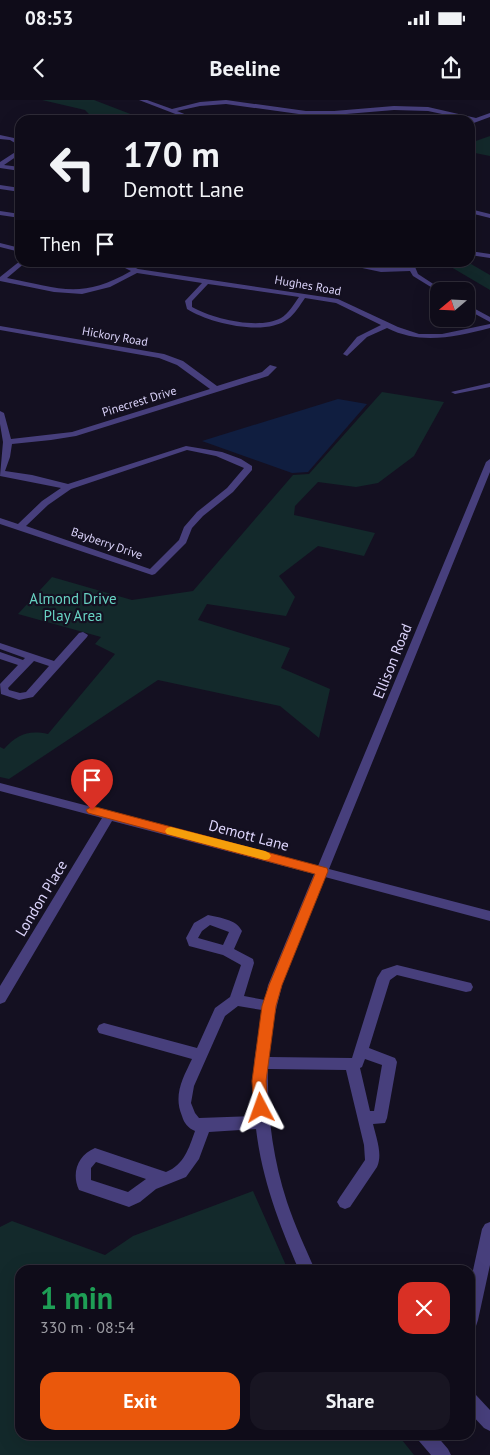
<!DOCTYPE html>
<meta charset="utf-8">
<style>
body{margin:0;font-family:"PT Sans",sans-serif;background:#181522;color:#f1f3f6;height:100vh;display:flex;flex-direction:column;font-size:19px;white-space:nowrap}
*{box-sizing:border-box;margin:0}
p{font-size:16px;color:#9b9ba2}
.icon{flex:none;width:28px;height:28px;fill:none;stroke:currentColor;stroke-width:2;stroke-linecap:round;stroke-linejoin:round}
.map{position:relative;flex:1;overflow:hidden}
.drawer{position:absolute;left:15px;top:1165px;width:460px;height:175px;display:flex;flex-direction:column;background:#0f0c19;border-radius:15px;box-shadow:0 5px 20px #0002,0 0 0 1px #2f2c38}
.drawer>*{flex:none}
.banner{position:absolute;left:15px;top:15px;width:460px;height:152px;border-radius:15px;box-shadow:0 5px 20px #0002,0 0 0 1px #2f2c38;background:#0f0c19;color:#f1f3f6;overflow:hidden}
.needle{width:32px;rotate:251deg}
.buttons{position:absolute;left:430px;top:182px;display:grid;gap:10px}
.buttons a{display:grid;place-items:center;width:45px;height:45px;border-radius:10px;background:#0f0c19;box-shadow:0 5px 20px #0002,0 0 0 1px #2f2c38;font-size:25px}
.pin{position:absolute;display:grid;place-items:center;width:42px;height:42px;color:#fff;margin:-51px -21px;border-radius:50% 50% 50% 0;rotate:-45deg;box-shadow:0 0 5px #0007}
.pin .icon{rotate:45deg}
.me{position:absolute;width:55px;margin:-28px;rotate:356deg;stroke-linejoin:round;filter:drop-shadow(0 0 4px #0008)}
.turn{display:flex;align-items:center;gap:18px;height:105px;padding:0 25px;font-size:22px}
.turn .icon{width:65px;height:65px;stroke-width:2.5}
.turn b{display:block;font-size:35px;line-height:42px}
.then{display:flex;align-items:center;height:48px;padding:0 25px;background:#0003;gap:10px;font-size:19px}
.round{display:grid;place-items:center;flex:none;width:52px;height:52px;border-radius:15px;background:#181522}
.summary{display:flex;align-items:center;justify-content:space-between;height:85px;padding:0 25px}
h1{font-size:30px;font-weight:700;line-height:38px;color:#1e9e55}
.action{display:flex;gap:10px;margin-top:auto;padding:10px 25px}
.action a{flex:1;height:58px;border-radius:15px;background:#ea580c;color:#fff;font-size:20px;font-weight:700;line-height:58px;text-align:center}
.action a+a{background:#181522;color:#f1f3f6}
.status{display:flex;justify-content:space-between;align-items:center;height:35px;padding:0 25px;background:#0f0c19;direction:ltr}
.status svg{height:14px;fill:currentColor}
header{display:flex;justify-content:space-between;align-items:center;height:65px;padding:0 25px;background:#0f0c19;font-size:22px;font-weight:700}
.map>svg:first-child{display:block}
.green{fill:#13292b}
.water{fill:#101e40}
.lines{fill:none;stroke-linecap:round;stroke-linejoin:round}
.minor{fill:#473f7c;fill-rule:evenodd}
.route{fill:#ea580c;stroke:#983908}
.slow{fill:#f59e0b}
.labels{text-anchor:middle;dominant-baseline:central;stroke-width:4.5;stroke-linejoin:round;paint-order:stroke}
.far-street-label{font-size:12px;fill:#dcd4fb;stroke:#141021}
.park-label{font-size:15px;fill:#68d3c3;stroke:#141021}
.street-label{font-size:15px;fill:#dcd4fb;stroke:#141021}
</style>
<div class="status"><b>08:53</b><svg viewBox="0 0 49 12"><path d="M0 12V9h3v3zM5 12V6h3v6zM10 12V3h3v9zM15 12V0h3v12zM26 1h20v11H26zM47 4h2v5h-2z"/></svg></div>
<header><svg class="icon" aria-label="back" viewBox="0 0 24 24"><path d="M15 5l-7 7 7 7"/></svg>Beeline<svg class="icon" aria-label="share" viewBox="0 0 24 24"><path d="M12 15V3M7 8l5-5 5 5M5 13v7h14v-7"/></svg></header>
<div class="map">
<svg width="490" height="1355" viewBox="0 0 490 1355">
<rect width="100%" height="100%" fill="#141021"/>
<path class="green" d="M42,0H94L146,20H77L76,18L90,15L85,10Z
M490,36V56L470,52V43Z
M471,164L490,175V190L451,167Z
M382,292L444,302L414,356L378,383L356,387L318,382L295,406L294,415L375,433L364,456L318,446L279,476L295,497L286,516L207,504L198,520L290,548L281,568L330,589L319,638L280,606L158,580L9,679L0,677V647L4,649C18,634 28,630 48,634L115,554L95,544L101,537L18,514L52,477L132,500L193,491L293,375L309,374Z
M253,1091L288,1170H20V1335H398L414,1355H0V1127L12,1121L105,1155L133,1136Z"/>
<path class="water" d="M338,299L367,304L308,372L292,373L202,341Z"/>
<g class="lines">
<path class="minor" d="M139,0H147L172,9L200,2L226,0L306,11H334L394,6L428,7L476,18L490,13V17L471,24L470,20L428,11L394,10L334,15H306L226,4L200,6L177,11L199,20H191Z
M0,35L14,38L20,42V46L10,40L0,39Z
M20,49V54L4,65L20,67V71L0,68V62Z
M0,85L20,88V92L0,89Z
M470,109L490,114V118L470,113Z
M0,111L20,114V118L0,115Z
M0,143L20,148V152L0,147Z
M470,151L490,154V158L470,155Z
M20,161L26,162L7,178C59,188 81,200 131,171L113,162H123L138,169L338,199L398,227L419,234H442L490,224V228C454,237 421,245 387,228L367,237L347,256L343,254L357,237L381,225L336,203L305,198C300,205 295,214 288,219C265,237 209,223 187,209L185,201L202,183L137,173L110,187L82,194L54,192L0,181V177ZM208,184L299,197C294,204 288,214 281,218C259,230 213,219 192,207V201Z
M334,162H351L381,168L408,167L406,162H413L418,174L444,191L439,192L413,176L410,171L381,172Z
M466,204L490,217V222L466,209Z
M0,226L164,254L183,261L217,286L262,272L270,265L277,267L268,276L76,336L51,340L12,344L10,357L5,371L32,375L68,384L186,346L222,352L241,359L252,366V370L233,392L203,416L192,428L186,443L155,474L152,475L0,424V418L18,424L42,401L61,388L0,376L3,342L0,324V311L4,313L11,339L72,332L210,289L177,265L159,258L0,230ZM187,350L216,356L244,368L227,388L197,412L184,427L179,440L150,469L26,426L48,405L71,389Z
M490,283V287L455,294L451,292Z
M490,359V372L329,769L490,811V821L325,777L282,885L273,922L269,957L352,958L377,878L382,870L397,865L471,883L473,887L471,891L466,892L397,875L390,880L369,948L395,958L397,962L387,1018L385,1023L373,1024C376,1037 383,1054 377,1067L350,1107L345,1109L340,1107L337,1102L340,1097L365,1060L364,1045L346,970L268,969C267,1014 273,1059 287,1102C295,1126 305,1147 315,1170H299C279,1124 262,1079 256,1029L209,1032L199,1059L186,1077L156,1089L140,1102L129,1107L79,1090C71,1073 78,1055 95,1048L166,1072C184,1065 189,1048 195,1031C188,1028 184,1023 182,1016C173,995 183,978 192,959L99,933L97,929L99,925L104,923L197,948L215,908L230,897L241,865L223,855L189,846L186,838L194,823L208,815C220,818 236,819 242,831L234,849L253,859L254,863L244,896L265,900L268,885L314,774L112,721L5,902L0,904V886L102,718L0,691V683L318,766L486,362ZM210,825L229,832L223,845L198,838L202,831ZM238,906L262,910L254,963L255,1016L199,1018L195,1013L191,1003L194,986L225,916ZM365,959L382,965L374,1011H370L360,968L362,967ZM96,1062L146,1079L128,1092L91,1080V1068Z
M83,532L88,535L87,537L33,597L19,600L1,594L0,584L18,565L0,559V552L23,560L25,558L0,549V543L54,561L79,533ZM34,561L49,566L26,592L20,593L9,590L8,588Z
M490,1122V1165L478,1220L476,1226L470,1228V1184L482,1129L485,1124Z
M470,1293L476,1295L490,1310V1331L484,1328L470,1313Z
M416,1335H436L448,1349L451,1355H431L419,1341Z"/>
</g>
<path class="route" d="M92,706L327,768L328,771L282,885L276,906L266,981L268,1008L266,1013L261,1015L256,1013L254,1008L252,981L262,906L269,885L315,774L88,713L86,710Z"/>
<path class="slow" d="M171,727L265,751L269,753L271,756L269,759L265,760L167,734L165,731L167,728Z"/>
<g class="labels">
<g class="far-street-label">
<text transform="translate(308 185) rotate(10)">Hughes Road</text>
<text transform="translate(115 236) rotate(10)">Hickory Road</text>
<text transform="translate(139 301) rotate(-17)">Pinecrest Drive</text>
<text transform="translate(107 443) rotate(19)">Bayberry Drive</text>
</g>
<g class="park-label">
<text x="73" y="498">Almond Drive<tspan x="73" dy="17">Play Area</tspan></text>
</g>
<g class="street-label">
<text transform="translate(392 561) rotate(-68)">Ellison Road</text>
<text transform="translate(249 735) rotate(15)">Demott Lane</text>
<text transform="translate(41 798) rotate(-59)">London Place</text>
</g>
</g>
</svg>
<div class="buttons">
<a><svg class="needle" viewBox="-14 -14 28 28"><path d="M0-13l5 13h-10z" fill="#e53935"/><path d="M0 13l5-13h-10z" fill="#9b9ba2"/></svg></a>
</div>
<div class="pin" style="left:92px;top:710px;background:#d93025"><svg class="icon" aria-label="arrive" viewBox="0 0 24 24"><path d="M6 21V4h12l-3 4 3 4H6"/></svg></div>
<svg class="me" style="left:261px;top:1008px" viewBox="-20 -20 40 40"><path d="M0-17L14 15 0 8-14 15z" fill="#ea580c" stroke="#fff" stroke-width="4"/></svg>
<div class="banner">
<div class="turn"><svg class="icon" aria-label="left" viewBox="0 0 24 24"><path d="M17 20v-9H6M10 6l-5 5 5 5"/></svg><div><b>170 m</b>Demott Lane</div></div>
<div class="then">Then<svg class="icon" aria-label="arrive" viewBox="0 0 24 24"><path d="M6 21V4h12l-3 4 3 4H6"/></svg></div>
</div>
<section class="drawer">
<div class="summary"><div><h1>1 min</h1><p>330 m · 08:54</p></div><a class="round" style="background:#d93025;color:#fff"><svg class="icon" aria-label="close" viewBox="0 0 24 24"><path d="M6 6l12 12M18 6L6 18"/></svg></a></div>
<div class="action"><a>Exit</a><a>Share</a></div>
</section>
</div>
